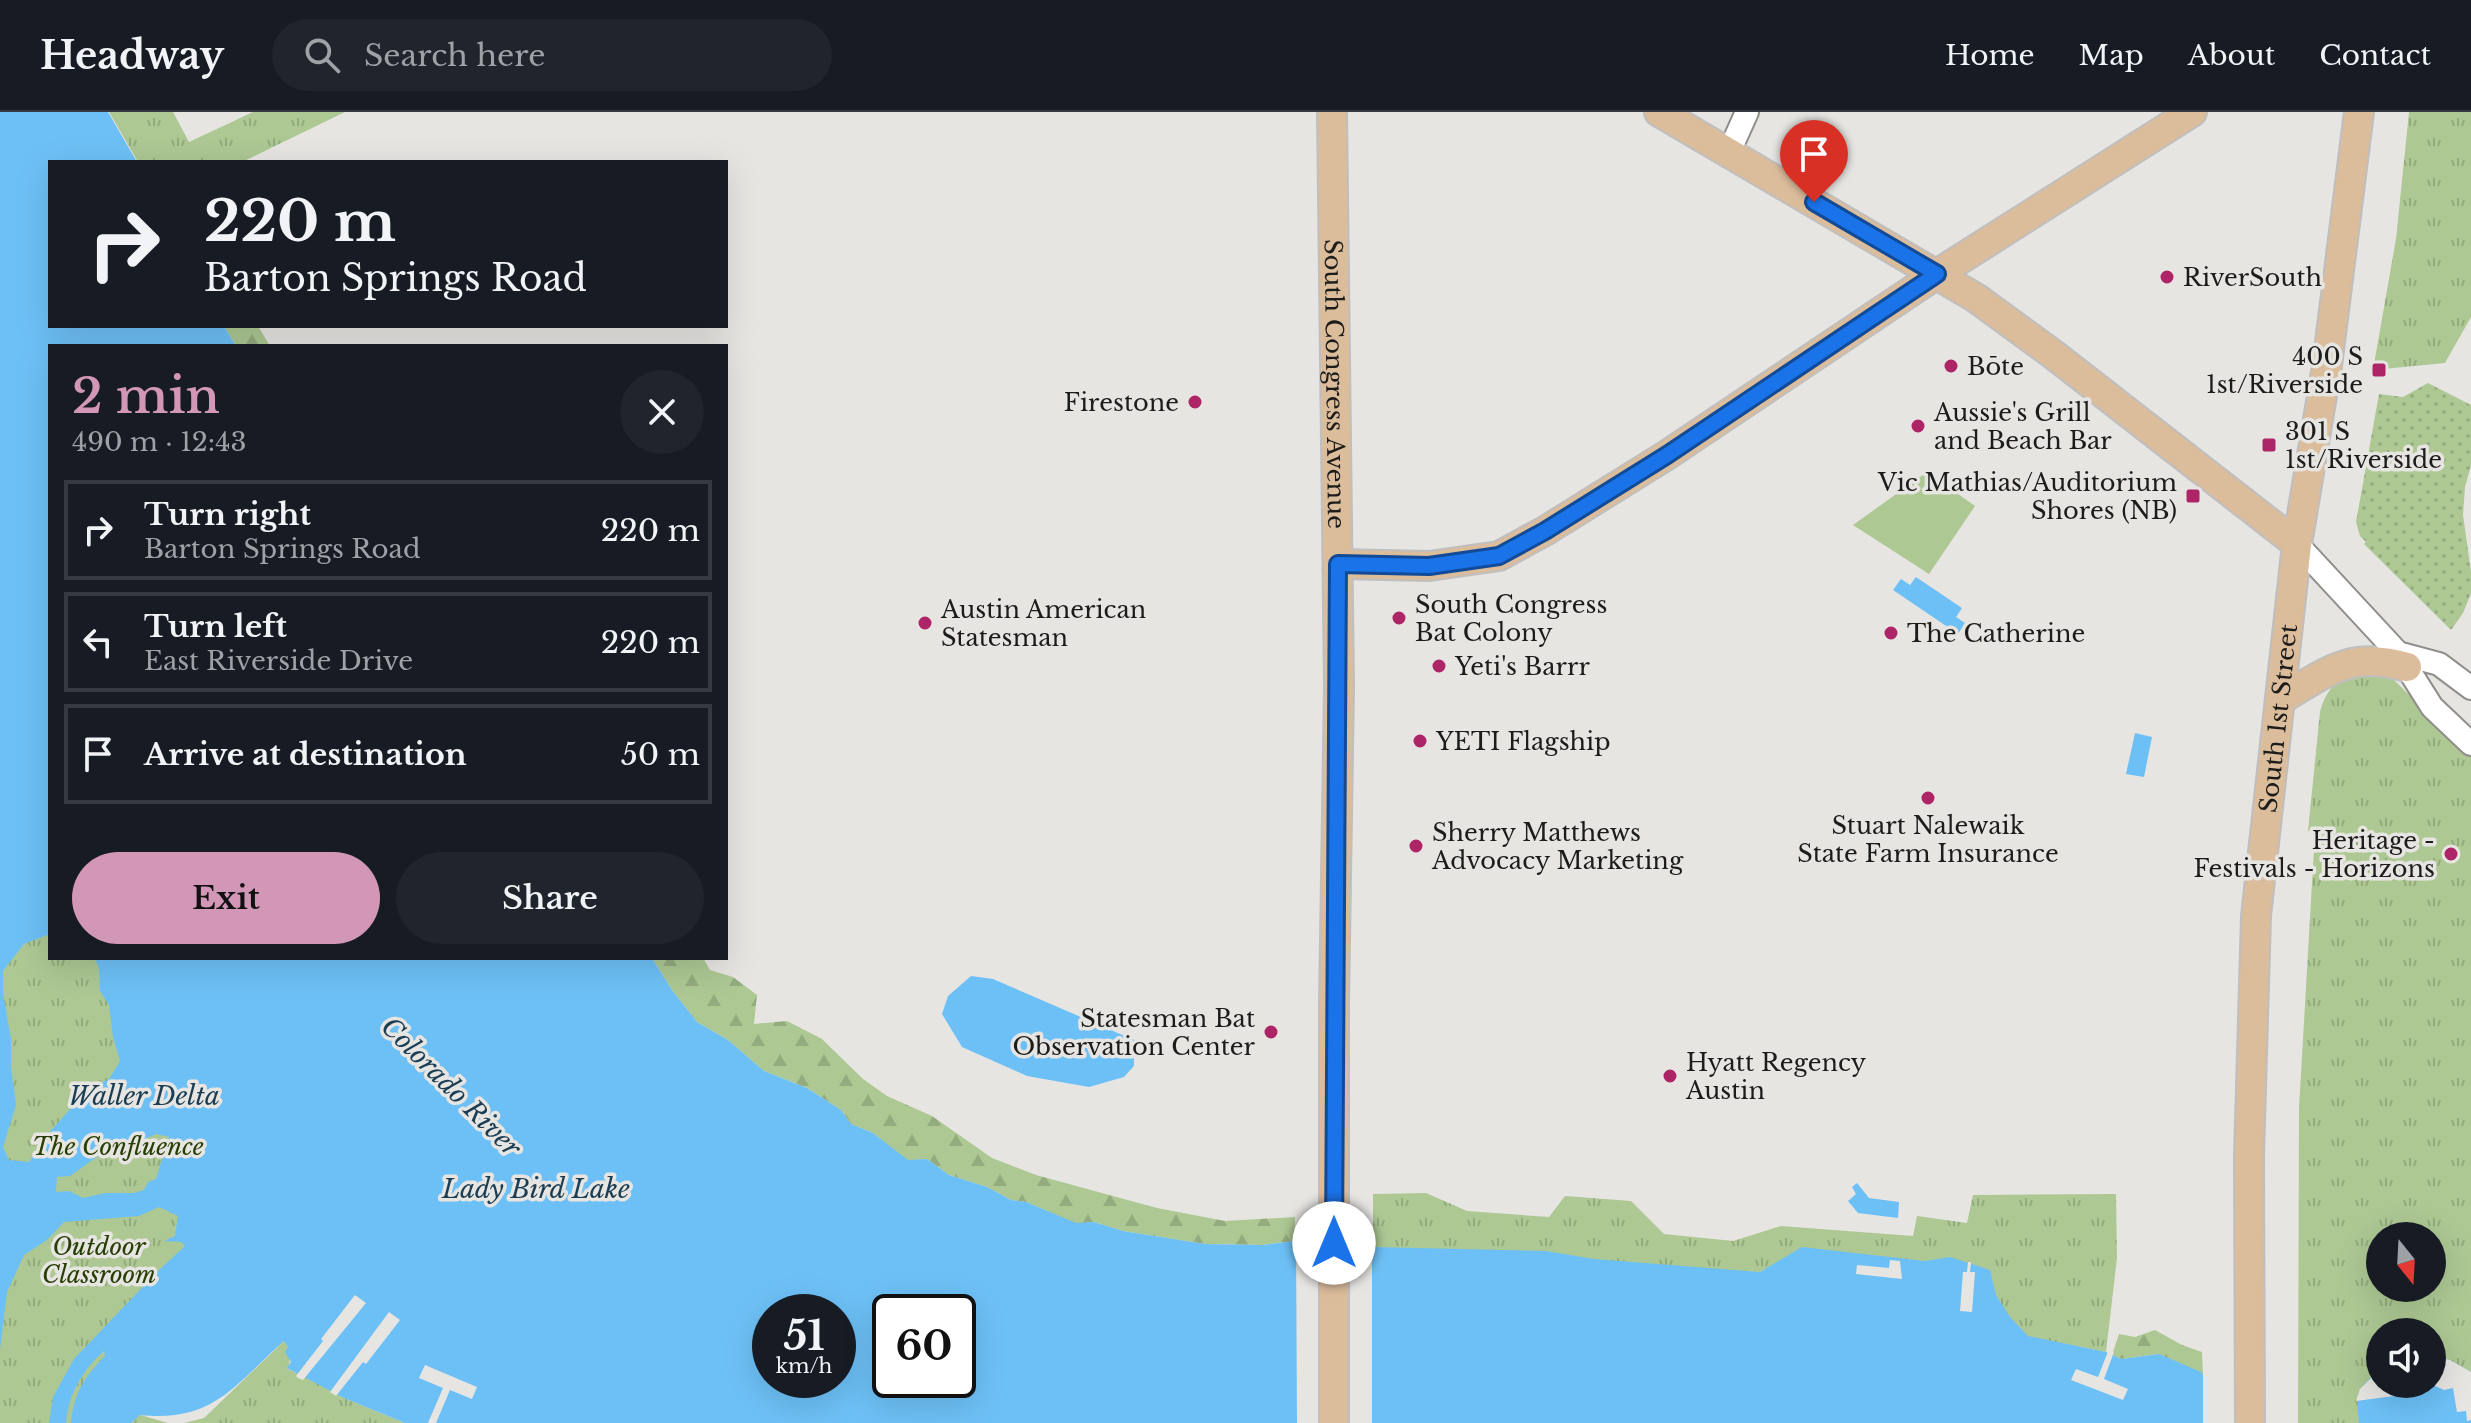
<!DOCTYPE html>
<meta charset="utf-8">
<style>
body{margin:0;font-family:"Libre Baskerville",serif;background:#20242c;color:#f1f3f6;height:100vh;display:flex;flex-direction:column;font-size:30px;white-space:nowrap}
*{box-sizing:border-box;margin:0}
p{font-size:26px;color:#9ea1a6}
.icon{flex:none;width:44px;height:44px;fill:none;stroke:currentColor;stroke-width:2;stroke-linecap:round;stroke-linejoin:round}
.map{position:relative;flex:1;overflow:hidden}
.sheet{position:absolute;left:48px;top:232px;width:680px;height:616px;display:flex;flex-direction:column;background:#171b24;border-radius:0px;box-shadow:0 8px 32px #0002}
.sheet>*{flex:none}
.hud{position:absolute;left:48px;top:48px;width:680px;height:168px;border-radius:0px;box-shadow:0 8px 32px #0002;background:#171b24;color:#f1f3f6;overflow:hidden}
.needle{width:52px;rotate:162deg}
.buttons{position:absolute;left:2366px;top:1110px;display:grid;gap:16px}
.buttons a{display:grid;place-items:center;width:80px;height:80px;border-radius:50%;background:#171b24;box-shadow:0 8px 32px #0002;font-size:40px}
.speed{position:absolute;left:752px;top:1182px;display:flex;gap:16px;font-size:40px;font-weight:700;text-align:center}
.speed>*{display:grid;place-content:center;width:104px;height:104px;border-radius:50%;background:#171b24;box-shadow:0 8px 32px #0002;line-height:1}
.speed small{font-size:20px;font-weight:400}
.speed .limit{border:4px solid #111;border-radius:12px;background:#fff;color:#111}
.pin{position:absolute;display:grid;place-items:center;width:68px;height:68px;color:#fff;margin:-82px -34px;border-radius:50% 50% 50% 0;rotate:-45deg;box-shadow:0 0 8px #0007}
.pin .icon{rotate:45deg}
.me{position:absolute;width:88px;margin:-44px;rotate:0deg;stroke-linejoin:round;filter:drop-shadow(0 0 6px #0008)}
.turn{display:flex;align-items:center;gap:28px;height:168px;padding:0 24px;font-size:36px}
.turn .icon{width:104px;height:104px;stroke-width:2.5}
.turn b{display:block;font-size:56px;line-height:68px}
.round{display:grid;place-items:center;flex:none;width:84px;height:84px;border-radius:42px;background:#20242c}
.headline{display:flex;align-items:center;justify-content:space-between;height:136px;padding:0 24px}
h1{font-size:48px;font-weight:600;line-height:60px;color:#d296b6}
.action{display:flex;gap:16px;margin-top:auto;padding:16px 24px}
.action a{flex:1;height:92px;border-radius:48px;background:#d296b6;color:#111;font-size:32px;font-weight:600;line-height:92px;text-align:center}
.action a+a{background:#20242c;color:#f1f3f6}
ul{padding:0;list-style:none}
li{display:flex;align-items:center;gap:24px;height:100px;margin:0 16px 12px;padding:0 8px;border:4px solid #363941;border-radius:0px}
li div{flex:1}
li b{display:block;font-size:30px}
li em{font-style:normal}
header{display:flex;align-items:center;gap:48px;box-sizing:border-box;height:112px;padding:0 40px;background:#171b24;border-bottom:2px solid #363941}
header strong{font-size:38px}
nav{display:flex;gap:44px;margin-inline-start:auto;font-size:28px}
.search{width:560px;height:72px;background:#20242c;display:flex;align-items:center;gap:20px;box-sizing:border-box;padding:0 28px;border-radius:44px;color:#9ea1a6;font-size:30px}
.map>svg:first-child{display:block}
.grass{fill:url(#grass-dots)}
.forest{fill:url(#forest-firs)}
.park{fill:url(#park-tufts);fill-rule:evenodd}
.pitch{fill:#adc893}
.water{fill:#6dc0f6;fill-rule:evenodd}
.pier{fill:#e7e5e2}
.lines{fill:none;stroke-linecap:round;stroke-linejoin:round}
.minor-casing{stroke:#908e8b;stroke-width:26}
.major-casing{stroke:#bfbfbf;stroke-width:32}
.minor{stroke:#fff;stroke-width:22}
.major{stroke:#dbbc9b;stroke-width:28}
.route-casing{stroke:#114b97;stroke-width:20}
.route{stroke:#1a73e8;stroke-width:14}
.poi-dot{fill:#ad2467;stroke:#e7e5e2;stroke-width:3}
.labels{text-anchor:middle;dominant-baseline:central;stroke-width:7;stroke-linejoin:round;paint-order:stroke}
.poi-label{font-size:24px;fill:#1c1c1b;stroke:#e7e5e2;text-anchor:start}
.street-label{font-size:24px;fill:#1c1c1b;stroke:#e7e5e2}
.park-label{font-size:24px;font-style:italic;fill:#273e04;stroke:#e7e5e2}
.water-label{font-size:26px;font-style:italic;fill:#1a3d54;stroke:#e7e5e2}
</style>
<header>
<strong>Headway</strong>
<div class="search"><svg class="icon" aria-label="search" viewBox="0 0 24 24"><circle cx="10" cy="10" r="6"/><path d="M15 15l6 6"/></svg>Search here</div>
<nav><a>Home</a><a>Map</a><a>About</a><a>Contact</a></nav>
</header>
<div class="map">
<svg width="2471" height="1311" viewBox="0 0 2471 1311">
<defs>
<pattern id="grass-dots" width="8" height="8" patternUnits="userSpaceOnUse" patternTransform="scale(2)"><rect width="8" height="8" fill="#adc893"/><path d="M2 2h.1M6 6h.1" fill="none" stroke="#94ab7e" stroke-width="1.8" stroke-linecap="round"/></pattern>
<pattern id="forest-firs" width="22" height="20" patternUnits="userSpaceOnUse" patternTransform="scale(2)"><rect width="22" height="20" fill="#adc893"/><path d="M5 1l3.5 6h-7zM16 11l3.5 6h-7z" fill="#94ab7e"/></pattern>
<pattern id="park-tufts" width="24" height="20" patternUnits="userSpaceOnUse" patternTransform="scale(2)"><rect width="24" height="20" fill="#adc893"/><path d="M3 7l-1-3M5 7V3M7 7l1-3M15 17l-1-3M17 17v-4M19 17l1-3" fill="none" stroke="#94ab7e"/></pattern>
</defs>
<rect width="100%" height="100%" fill="#e7e5e2"/>
<path class="grass" d="M2428,271L2471,293V353L2465,375L2463,403L2471,460V481L2463,501L2451,518L2364,432L2366,430L2360,424L2356,410L2379,282L2403,285Z"/>
<path class="forest" d="M224,214H258L270,234H236Z
M652,846H703L710,858L733,865L757,883L754,912L787,909L822,927L863,967L887,984L932,1004L992,1046L1036,1063L1157,1096L1225,1109L1295,1105L1294,1129L1262,1133L1205,1132L1123,1119L1094,1110L1076,1112L1026,1090L1011,1088L987,1075L949,1063L927,1047L908,1049L873,1021L851,1012L841,998L807,976L764,959L728,928L697,910L672,878Z
M2155,1218L2182,1233L2202,1240L2203,1263L2159,1242L2121,1247L2112,1243L2119,1222L2135,1225Z"/>
<path class="park" d="M109,0H173L189,30L253,0H345L242,50H138Z
M2409,0H2471V205L2445,251L2373,258L2396,127Z
M2349,561H2380L2394,568L2471,644V1311H2298L2299,996L2315,720L2308,719L2320,600C2325,581 2333,572 2349,561ZM2380,1124H2432V1176H2380ZM2380,1220H2432V1272H2380Z
M0,755L50,763V846H117L264,1026L196,1129L96,1246L105,1238L137,1302L168,1311H0Z
M1426,1081L1467,1099L1549,1105L1565,1084L1631,1089L1664,1122L1733,1129L1781,1114L1913,1124L1917,1104L1967,1111L1973,1083L2116,1082L2117,1146L2106,1240L2066,1232L2020,1230L1779,1150L1760,1160L1724,1159L1373,1137V1082Z
M284,1229C291,1236 291,1248 288,1257L345,1283L344,1286L405,1311H184L204,1306Z"/>
<path class="pitch" d="M1927,360L1975,394L1929,462L1853,413Z"/>
<path class="water" d="M0,0H108L137,50H50V214H224L236,234H50V822L24,832L3,859V881L11,927V955L16,993L3,1035L9,1048L29,1050L48,1022L88,977L109,967L120,949L113,925L109,893L100,879L99,857L95,846H652L672,878L697,910L728,928L764,959L807,976L841,998L851,1012L873,1021L908,1048L927,1047L949,1063L987,1075L1011,1088L1026,1090L1076,1111L1094,1110L1123,1119L1205,1132L1262,1133L1294,1129L1372,1135L1546,1139L1594,1147L1760,1160L1802,1135L1925,1149L1950,1145L1990,1158L1996,1183L2010,1205L2028,1224L2106,1240L2121,1247L2159,1242L2201,1260L2212,1273L2258,1311H405L344,1286L287,1256L291,1250L285,1240L288,1235L284,1229C236,1271 215,1311 140,1303L131,1311H71C73,1283 85,1264 105,1244L104,1239C82,1259 69,1281 66,1311H49L53,1285L74,1247L158,1159L185,1134L181,1130L164,1129L175,1124L178,1104L159,1095L139,1104L64,1110L47,1128L24,1143L7,1180L0,1238ZM156,1022L169,1025L156,1067L148,1070L144,1078L134,1081H106L83,1086L69,1079L56,1080L57,1065L70,1064L111,1035L125,1030L136,1031ZM770,1200H838V1268H770ZM890,1200H958V1268H890Z
M1916,465L1962,496L1956,505L1965,511L1958,522L1893,478L1901,467L1910,473Z
M2135,621L2152,625L2144,665L2126,662Z
M971,864L993,867L1134,928V954L1124,965L1089,975L1027,964L962,935L942,902L948,884Z
M1857,1071L1869,1086L1899,1090L1898,1106L1858,1101L1848,1089L1856,1082L1852,1075Z
M2432,1244L2450,1248L2471,1260V1311H2359C2356,1282 2358,1276 2380,1257V1272H2432Z"/>
<path class="pier" d="M1296,1125L1372,1131V1311H1297Z
M1890,1148L1900,1149L1902,1167L1856,1162L1857,1153L1889,1156Z
M1968,1150H1971L1970,1160H1975L1972,1200L1960,1199L1963,1160H1967Z
M355,1183L366,1191L303,1268L298,1266L296,1264L323,1229L321,1227Z
M389,1200L400,1208L366,1252L363,1250L336,1284L330,1280Z
M2109,1237L2114,1240L2104,1267L2128,1277L2123,1288L2071,1268L2076,1257L2098,1265Z
M2432,1244L2450,1248L2471,1260V1308L2467,1309L2466,1299L2457,1300L2453,1276L2444,1278L2433,1273H2418L2403,1277L2394,1284L2356,1289L2360,1277L2380,1257V1272H2432Z
M425,1253L477,1275L472,1287L450,1278L436,1311H428L443,1276L419,1266Z
M2203,1257L2215,1270L2262,1311H2203Z"/>
<g class="lines">
<g class="minor-casing">
<path id="minor" d="M1729,40L1747,0
M2297,432L2398,541L2432,595L2471,632
M2398,541L2439,552L2471,576"/>
</g>
<g class="major-casing">
<g id="major">
<path id="s1" d="M1332,0L1339,575L1334,892V1311"/>
<path d="M1659,0L1976,186L2054,243L2297,432"/>
<path d="M1338,452L1429,454L1499,444L1545,419L1667,343L1937,162L2192,0"/>
<path d="M2281,587C2328,560 2350,538 2407,555"/>
<path id="s2" d="M2250,1311L2249,1044L2256,804L2297,432L2327,254L2359,0"/>
</g>
</g>
<use href="#minor" class="minor"/>
<use href="#major" class="major"/>
</g>
<g class="lines">
<g class="route-casing">
<path id="route" d="M1334,1131L1338,452L1429,454L1499,444L1545,419L1667,343L1937,162L1814,90"/>
</g>
<use href="#route" class="route"/>
</g>
<g class="poi-dot">
<circle cx="2167" cy="165" r="8"/>
<circle cx="1951" cy="254" r="8"/>
<rect x="2371" y="250" width="16" height="16" rx="4"/>
<circle cx="1195" cy="290" r="8"/>
<circle cx="1918" cy="314" r="8"/>
<rect x="2261" y="325" width="16" height="16" rx="4"/>
<rect x="2185" y="376" width="16" height="16" rx="4"/>
<circle cx="1399" cy="506" r="8"/>
<circle cx="925" cy="511" r="8"/>
<circle cx="1891" cy="521" r="8"/>
<circle cx="1439" cy="554" r="8"/>
<circle cx="1420" cy="629" r="8"/>
<circle cx="1928" cy="686" r="8"/>
<circle cx="1416" cy="734" r="8"/>
<circle cx="2451" cy="742" r="8"/>
<circle cx="1271" cy="920" r="8"/>
<circle cx="1670" cy="964" r="8"/>
</g>
<g class="labels">
<g class="poi-label">
<text x="2183" y="165">RiverSouth</text>
<text x="2363" y="244" text-anchor="end">400 S<tspan x="2363" dy="28">1st/Riverside</tspan></text>
<text x="1967" y="254">Bōte</text>
<text x="1179" y="290" text-anchor="end">Firestone</text>
<text x="1934" y="300">Aussie's Grill<tspan x="1934" dy="28">and Beach Bar</tspan></text>
<text x="2285" y="319">301 S<tspan x="2285" dy="28">1st/Riverside</tspan></text>
<text x="2177" y="370" text-anchor="end">Vic Mathias/Auditorium<tspan x="2177" dy="28">Shores (NB)</tspan></text>
<text x="1415" y="492">South Congress<tspan x="1415" dy="28">Bat Colony</tspan></text>
<text x="941" y="497">Austin American<tspan x="941" dy="28">Statesman</tspan></text>
<text x="1907" y="521">The Catherine</text>
<text x="1455" y="554">Yeti's Barrr</text>
<text x="1436" y="629">YETI Flagship</text>
<text x="1928" y="713" text-anchor="middle">Stuart Nalewaik<tspan x="1928" dy="28">State Farm Insurance</tspan></text>
<text x="1432" y="720">Sherry Matthews<tspan x="1432" dy="28">Advocacy Marketing</tspan></text>
<text x="2435" y="728" text-anchor="end">Heritage -<tspan x="2435" dy="28">Festivals - Horizons</tspan></text>
<text x="1255" y="906" text-anchor="end">Statesman Bat<tspan x="1255" dy="28">Observation Center</tspan></text>
<text x="1686" y="950">Hyatt Regency<tspan x="1686" dy="28">Austin</tspan></text>
</g>
<g class="street-label">
<text stroke="none"><textPath href="#s1" startOffset="272">South Congress Avenue</textPath></text>
<text stroke="none"><textPath href="#s2" startOffset="706">South 1st Street</textPath></text>
</g>
<g class="park-label">
<text x="118" y="1034">The Confluence</text>
<text x="99" y="1134">Outdoor<tspan x="99" dy="28">Classroom</tspan></text>
</g>
<g class="water-label">
<text transform="translate(451 975) rotate(45)">Colorado River</text>
<text x="144" y="984">Waller Delta</text>
<text x="536" y="1077">Lady Bird Lake</text>
</g>
</g>
</svg>
<div class="buttons">
<a><svg class="needle" viewBox="-14 -14 28 28"><path d="M0-13l5 13h-10z" fill="#e53935"/><path d="M0 13l5-13h-10z" fill="#9ea1a6"/></svg></a>
<a><svg class="icon" aria-label="sound" viewBox="0 0 24 24"><path d="M4 9h4l5-4v14l-5-4H4zM17 9q2 3 0 6"/></svg></a>
</div>
<div class="speed"><div>51<small>km/h</small></div><div class="limit">60</div></div>
<div class="pin" style="left:1814px;top:90px;background:#d93025"><svg class="icon" aria-label="arrive" viewBox="0 0 24 24"><path d="M6 21V4h12l-3 4 3 4H6"/></svg></div>
<svg class="me" style="left:1334px;top:1131px" viewBox="-20 -20 40 40"><circle r="19" fill="#fff"/><path d="M0-13L10 11 0 6-10 11z" fill="#1a73e8"/></svg>
<div class="hud">
<div class="turn"><svg class="icon" aria-label="right" viewBox="0 0 24 24"><path d="M7 20v-9h11M14 6l5 5-5 5"/></svg><div><b>220 m</b>Barton Springs Road</div></div>
</div>
<section class="sheet">
<div class="headline"><div><h1>2 min</h1><p>490 m · 12:43</p></div><a class="round"><svg class="icon" aria-label="close" viewBox="0 0 24 24"><path d="M6 6l12 12M18 6L6 18"/></svg></a></div>
<ul>
<li><svg class="icon" aria-label="right" viewBox="0 0 24 24"><path d="M7 20v-9h11M14 6l5 5-5 5"/></svg><div><b>Turn right</b><p>Barton Springs Road</p></div><em>220 m</em></li>
<li><svg class="icon" aria-label="left" viewBox="0 0 24 24"><path d="M17 20v-9H6M10 6l-5 5 5 5"/></svg><div><b>Turn left</b><p>East Riverside Drive</p></div><em>220 m</em></li>
<li><svg class="icon" aria-label="arrive" viewBox="0 0 24 24"><path d="M6 21V4h12l-3 4 3 4H6"/></svg><div><b>Arrive at destination</b></div><em>50 m</em></li>
</ul>
<div class="action"><a>Exit</a><a>Share</a></div>
</section>
</div>
